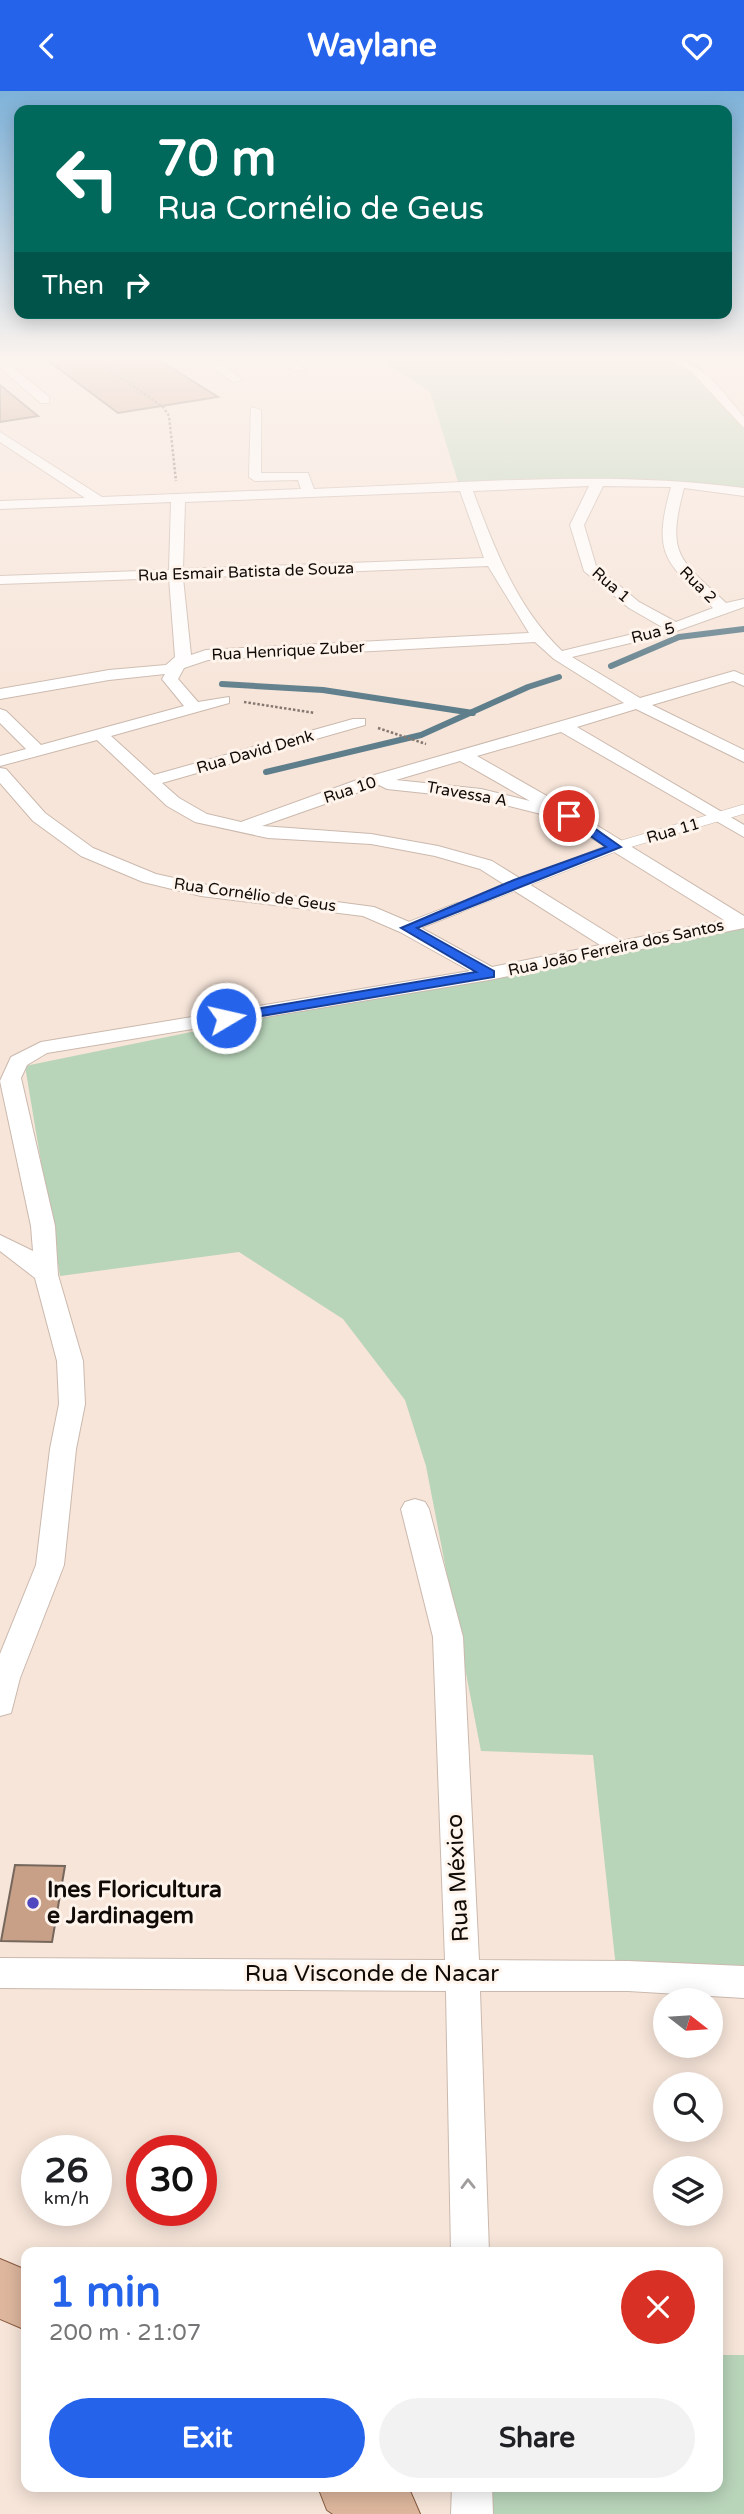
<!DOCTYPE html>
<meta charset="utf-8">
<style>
body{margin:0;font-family:"Varela Round",sans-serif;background:#f2f2f2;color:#202124;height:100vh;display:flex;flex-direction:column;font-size:26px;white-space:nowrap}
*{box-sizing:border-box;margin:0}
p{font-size:23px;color:#757577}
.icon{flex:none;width:38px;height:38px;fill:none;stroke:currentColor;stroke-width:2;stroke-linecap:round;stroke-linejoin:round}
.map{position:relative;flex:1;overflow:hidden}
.side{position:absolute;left:21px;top:2156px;width:702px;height:245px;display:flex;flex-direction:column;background:#fff;border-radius:14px;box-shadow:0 4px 18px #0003}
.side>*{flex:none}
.banner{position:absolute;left:14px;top:14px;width:718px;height:214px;border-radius:14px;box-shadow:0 4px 18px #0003;background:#00695c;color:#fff;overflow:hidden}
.needle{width:46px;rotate:107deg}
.controls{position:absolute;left:653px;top:1897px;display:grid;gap:14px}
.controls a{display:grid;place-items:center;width:70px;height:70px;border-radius:50%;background:#fff;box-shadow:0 4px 18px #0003;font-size:35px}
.speed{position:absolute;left:21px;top:2044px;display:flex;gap:14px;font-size:35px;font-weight:700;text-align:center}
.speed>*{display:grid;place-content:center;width:91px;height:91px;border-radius:50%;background:#fff;box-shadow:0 4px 18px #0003;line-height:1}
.speed small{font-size:18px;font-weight:400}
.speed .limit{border:10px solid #d22;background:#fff;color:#111}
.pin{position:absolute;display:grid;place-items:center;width:60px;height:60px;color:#fff;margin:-30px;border:4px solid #fff;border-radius:50%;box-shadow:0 2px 7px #0007}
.me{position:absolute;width:77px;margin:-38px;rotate:81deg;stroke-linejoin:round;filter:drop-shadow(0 0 5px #0008)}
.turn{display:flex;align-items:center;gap:24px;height:147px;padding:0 28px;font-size:32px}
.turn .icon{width:91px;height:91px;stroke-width:2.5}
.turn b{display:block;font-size:49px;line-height:60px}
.then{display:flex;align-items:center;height:66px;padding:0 28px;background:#0003;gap:14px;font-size:26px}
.round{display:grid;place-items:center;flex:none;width:74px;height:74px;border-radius:37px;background:#f2f2f2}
.head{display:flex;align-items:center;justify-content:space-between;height:119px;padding:0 28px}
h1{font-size:42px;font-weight:700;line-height:52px;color:#2563eb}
.action{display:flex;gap:14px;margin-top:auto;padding:14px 28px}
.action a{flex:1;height:80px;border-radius:42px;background:#2563eb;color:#fff;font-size:28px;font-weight:700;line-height:80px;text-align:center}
.action a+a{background:#f2f2f2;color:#202124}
header{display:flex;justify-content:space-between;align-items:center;height:91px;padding:0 28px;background:#2563eb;color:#fff;font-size:32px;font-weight:700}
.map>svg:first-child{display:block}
.green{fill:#b8d4b9}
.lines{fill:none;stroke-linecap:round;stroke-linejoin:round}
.stream{stroke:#5f7e8b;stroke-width:6}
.building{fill:#c7a087;stroke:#76675d;stroke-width:2}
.lane-far1-casing{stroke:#cbb9ae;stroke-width:10}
.lane-casing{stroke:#cbb9ae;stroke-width:12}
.street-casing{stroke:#cbb9ae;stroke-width:2}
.primary-casing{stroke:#875a3f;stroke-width:2}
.path{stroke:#847870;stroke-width:2.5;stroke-dasharray:2.5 2;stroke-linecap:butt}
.lane-far1{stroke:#fff;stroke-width:9}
.lane{stroke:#fff;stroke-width:10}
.street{fill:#fff;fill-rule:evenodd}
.primary{fill:#ddb69d;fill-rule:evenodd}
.oneway{stroke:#a09d9c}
.route{fill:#2563eb;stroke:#184099;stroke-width:2}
.poi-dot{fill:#5147be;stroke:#fff4ec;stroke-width:2.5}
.labels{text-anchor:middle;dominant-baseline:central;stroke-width:6;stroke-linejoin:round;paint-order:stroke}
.far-street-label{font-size:16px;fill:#110b08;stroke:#fff4ec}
.near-street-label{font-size:23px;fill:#110b08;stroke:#fff4ec}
.near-poi-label{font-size:23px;font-weight:bold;fill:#110b08;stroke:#fff4ec;text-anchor:start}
</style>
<header><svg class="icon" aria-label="back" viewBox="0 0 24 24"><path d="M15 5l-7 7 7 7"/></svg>Waylane<svg class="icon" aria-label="heart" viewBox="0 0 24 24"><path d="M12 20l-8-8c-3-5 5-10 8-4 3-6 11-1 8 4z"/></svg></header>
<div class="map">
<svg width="744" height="2423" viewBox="0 0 744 2423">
<rect width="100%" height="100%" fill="#f7e5d9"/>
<path class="green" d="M380,269H688L700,276L744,327V400L678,391L460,397L430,301Z
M744,828V1895L617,1886L593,1664L481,1660L426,1375L405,1309L343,1228L239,1161L60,1185L25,975Z
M718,2264H744V2423H463L468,2396H718Z"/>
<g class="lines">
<path class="stream" d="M611,575L679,546L744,538
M222,593L323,599L473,622
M266,681L421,644L528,596L559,586"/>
</g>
<path class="building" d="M47,269H159L218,306L118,322Z
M0,294L38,325L0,331Z
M15,1774L65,1775L52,1851L1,1850Z"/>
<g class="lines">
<g class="lane-far1-casing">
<path id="lane-far1" d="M454,819L615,756L744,718"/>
</g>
<g class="lane-casing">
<path id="lane" d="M407,837L458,817"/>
</g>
<g class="street-casing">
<path id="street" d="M0,269H4L49,306V312H41L0,277Z
M202,269H215L243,289L233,291Z
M278,269H292L305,278L295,280Z
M668,269C704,269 722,301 744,326V337L691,280Z
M251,316L261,319V382H308L314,398C457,393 602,378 744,397V405L684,397C666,464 679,468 726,512L744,508V516L668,543L572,566L640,607L734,580L744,584V595L733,590L652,614L744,659V671L636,618L577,636L744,734V746L561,641L477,665L575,721L744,825V837L489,889L47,962L27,974L21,987L55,1135L58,1184L83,1270L85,1313L76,1358L64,1474L20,1587L11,1622L0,1625V1563L36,1474L50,1358L59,1313L57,1270L35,1187L0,1160V1144L33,1160L31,1135L0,990L11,966L41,951L470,880L400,841L363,825L201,805L143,791L81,765L33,730L0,692V677L6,678L45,722L93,757L156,783L201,793L374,816L414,833L492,876L600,854L480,778L435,765L371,753L268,747L195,731L167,715L97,649L0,675V665L26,658L0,632V618L6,620L41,654L184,615L162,588L165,583L109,589L0,608V598L109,579L166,574L175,566L169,487L0,493V485L169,479L171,411L0,418V410L85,407L0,351V341L102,406L301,398L298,389L255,390L249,386ZM589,395L570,434L584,480L629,517L662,536L562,560C517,517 494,457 473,400ZM603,395L671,396C652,464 665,470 713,517L676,531L639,511L596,475L584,434ZM460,400L484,467L183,478L185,411ZM488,475L529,542L206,559L191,564L183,487ZM535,551L554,568L624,612L357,689L241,731L207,723L179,707L162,692L365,634V628H353L154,684L111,645L229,612V606L198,611L178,588L184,577L208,569ZM460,670L530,710L481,698L396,689ZM379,694L387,698L481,708L541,723L548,720L724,829L621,850L492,770L438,755L371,743L262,735Z
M415,1408L425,1411L429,1418L463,1546L479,1869L628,1870L744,1875V1907L628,1900H480L489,2161H451L446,1900L0,1897V1867L445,1869L433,1546L401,1418L405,1411Z
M452,2396H492L493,2423H451Z"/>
</g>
<g class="primary-casing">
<path id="primary" d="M0,2168L26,2179V2239L0,2228Z
M318,2396H404L410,2400L420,2423H333L327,2419Z"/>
</g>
<path class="path" d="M96,269L163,316L169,325L176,390
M244,611L315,622
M378,637L426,653"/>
<use href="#lane-far1" class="lane-far1"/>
<use href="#lane" class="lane"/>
<use href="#street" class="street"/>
<use href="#primary" class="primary"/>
</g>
<defs><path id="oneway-chevron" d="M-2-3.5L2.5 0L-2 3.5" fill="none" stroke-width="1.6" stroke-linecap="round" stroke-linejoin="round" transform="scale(1.75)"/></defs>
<use class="oneway" href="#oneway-chevron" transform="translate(468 2093) rotate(-91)"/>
<linearGradient id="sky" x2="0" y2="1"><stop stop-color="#7eb2d9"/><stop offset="0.44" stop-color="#fbf3ee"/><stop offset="1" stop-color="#fbf3ee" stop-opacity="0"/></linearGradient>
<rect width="744" height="608" fill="url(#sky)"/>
<path class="route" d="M565,722H573L621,756L417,837L494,880V886L226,931L219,927L226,923L476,881L401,837L514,789L606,756L565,727Z"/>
<circle class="poi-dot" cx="33" cy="1812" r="7"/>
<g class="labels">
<g class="far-street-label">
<text transform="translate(246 481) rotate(-2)">Rua Esmair Batista de Souza</text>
<text transform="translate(611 494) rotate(41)">Rua 1</text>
<text transform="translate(698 494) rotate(45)">Rua 2</text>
<text transform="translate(653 542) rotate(-14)">Rua 5</text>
<text transform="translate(288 560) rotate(-3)">Rua Henrique Zuber</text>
<text transform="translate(255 661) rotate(-16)">Rua David Denk</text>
<text transform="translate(350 699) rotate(-18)">Rua 10</text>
<text transform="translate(467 703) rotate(10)">Travessa A</text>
<text transform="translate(673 740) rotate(-16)">Rua 11</text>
<text transform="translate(255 804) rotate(8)">Rua Cornélio de Geus</text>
<text transform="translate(616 857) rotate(-12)">Rua João Ferreira dos Santos</text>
</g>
<g class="near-street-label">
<text transform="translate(458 1787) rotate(-93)">Rua México</text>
<text x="372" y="1883">Rua Visconde de Nacar</text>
</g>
<g class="near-poi-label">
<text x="47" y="1799">Ines Floricultura<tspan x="47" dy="26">e Jardinagem</tspan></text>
</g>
</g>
</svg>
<div class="controls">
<a><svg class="needle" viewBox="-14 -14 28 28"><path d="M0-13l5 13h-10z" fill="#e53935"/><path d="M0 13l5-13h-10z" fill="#757577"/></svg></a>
<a><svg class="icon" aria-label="search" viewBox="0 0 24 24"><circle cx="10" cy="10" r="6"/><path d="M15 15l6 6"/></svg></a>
<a><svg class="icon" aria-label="layers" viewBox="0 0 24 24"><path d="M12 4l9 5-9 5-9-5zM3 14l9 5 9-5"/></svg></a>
</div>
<div class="speed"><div>26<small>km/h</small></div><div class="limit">30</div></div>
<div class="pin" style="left:569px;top:725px;background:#d93025"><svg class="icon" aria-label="arrive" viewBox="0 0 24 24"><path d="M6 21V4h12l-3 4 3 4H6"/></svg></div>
<svg class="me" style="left:226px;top:927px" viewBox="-20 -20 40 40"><circle r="17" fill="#2563eb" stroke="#fff" stroke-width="3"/><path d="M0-11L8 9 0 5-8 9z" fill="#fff"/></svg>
<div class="banner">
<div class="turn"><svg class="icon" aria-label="left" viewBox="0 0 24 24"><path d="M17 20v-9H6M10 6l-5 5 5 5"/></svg><div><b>70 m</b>Rua Cornélio de Geus</div></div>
<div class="then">Then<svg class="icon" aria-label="right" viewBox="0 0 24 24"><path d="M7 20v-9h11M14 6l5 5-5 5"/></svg></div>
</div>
<section class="side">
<div class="head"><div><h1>1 min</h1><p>200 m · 21:07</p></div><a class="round" style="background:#d93025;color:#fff"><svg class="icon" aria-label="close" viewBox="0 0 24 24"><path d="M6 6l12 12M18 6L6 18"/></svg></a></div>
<div class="action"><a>Exit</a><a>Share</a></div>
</section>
</div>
